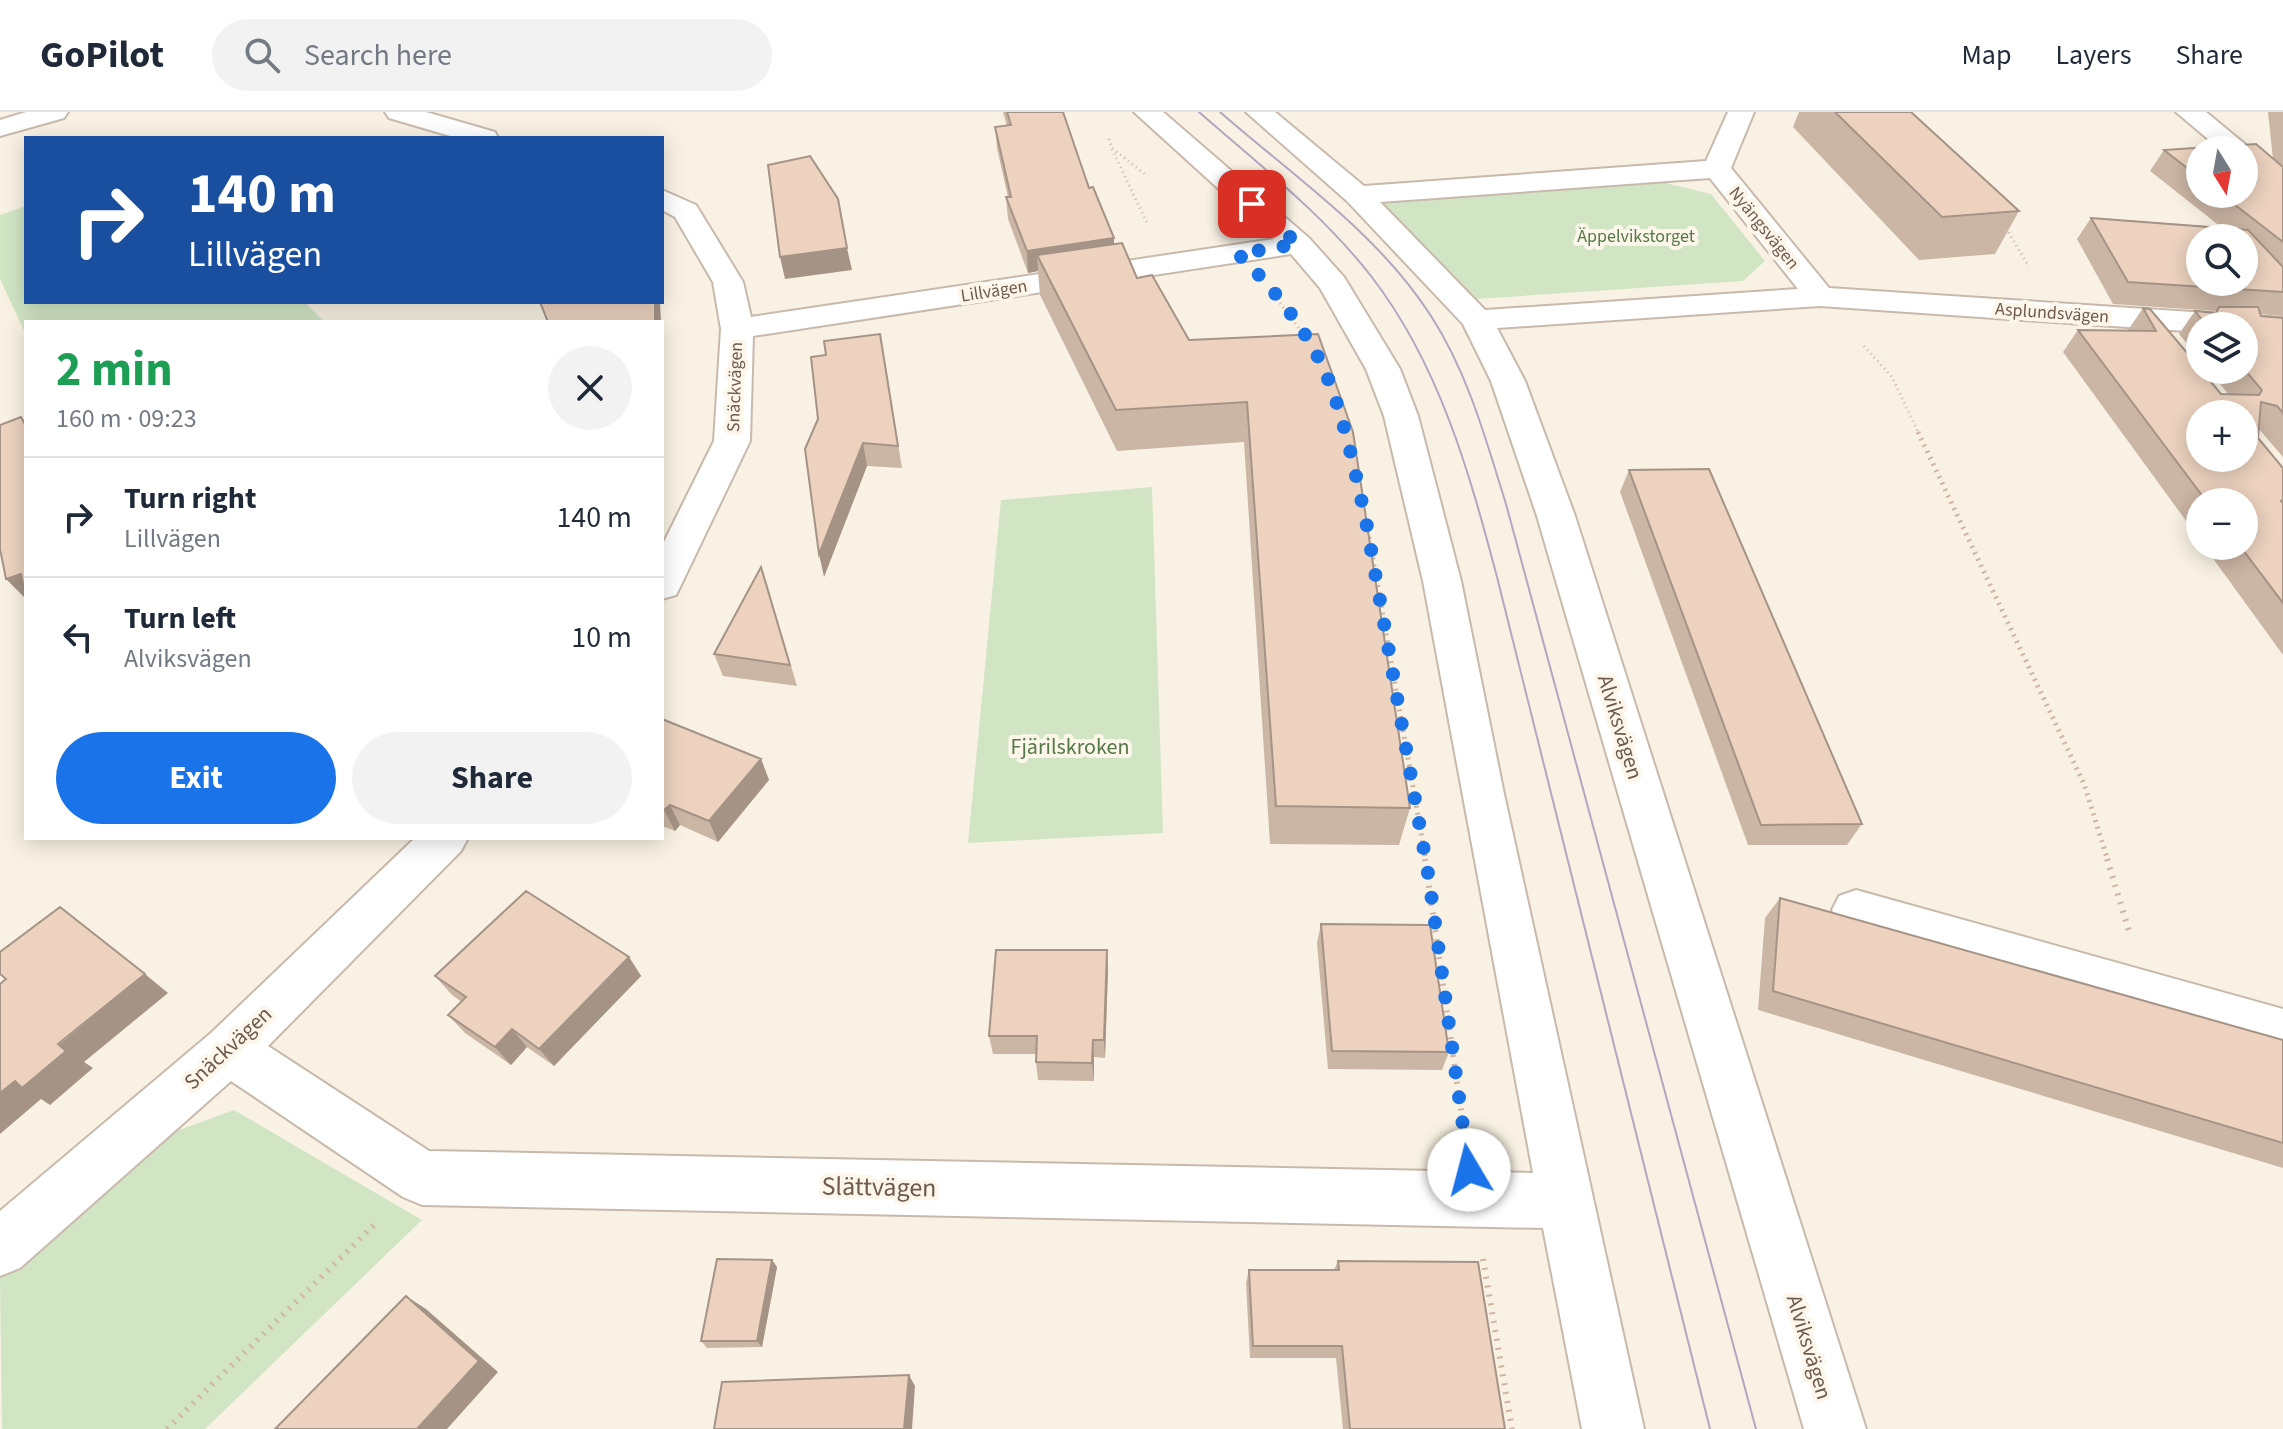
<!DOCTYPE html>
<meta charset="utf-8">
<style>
body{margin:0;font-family:"Source Sans 3",sans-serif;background:#f2f2f3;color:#1f2937;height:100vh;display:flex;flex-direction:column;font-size:30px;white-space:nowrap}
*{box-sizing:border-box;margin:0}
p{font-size:26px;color:#747a83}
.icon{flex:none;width:44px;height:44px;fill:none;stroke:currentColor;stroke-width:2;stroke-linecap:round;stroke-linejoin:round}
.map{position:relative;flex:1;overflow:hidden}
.panel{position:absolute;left:24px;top:208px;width:640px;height:520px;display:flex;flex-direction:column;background:#fff;border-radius:0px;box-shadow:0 4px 20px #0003}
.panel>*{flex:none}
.hud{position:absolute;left:24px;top:24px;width:640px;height:168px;border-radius:0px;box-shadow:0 4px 20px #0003;background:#1a4fa0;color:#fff;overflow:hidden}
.needle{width:52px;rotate:169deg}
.fabs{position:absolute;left:2186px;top:24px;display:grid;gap:16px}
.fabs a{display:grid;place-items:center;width:72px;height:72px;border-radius:50%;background:#fff;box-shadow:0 4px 20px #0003;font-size:40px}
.pin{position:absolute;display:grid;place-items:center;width:68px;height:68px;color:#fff;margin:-34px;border-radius:16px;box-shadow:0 4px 12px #0006}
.me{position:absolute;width:88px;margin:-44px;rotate:352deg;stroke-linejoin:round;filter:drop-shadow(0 0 6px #0008)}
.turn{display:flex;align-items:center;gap:28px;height:168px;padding:0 32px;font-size:36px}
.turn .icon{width:104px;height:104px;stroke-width:2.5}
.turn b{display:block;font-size:56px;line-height:68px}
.round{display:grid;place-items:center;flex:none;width:84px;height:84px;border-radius:42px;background:#f2f2f3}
.head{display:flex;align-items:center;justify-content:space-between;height:136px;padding:0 32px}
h1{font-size:48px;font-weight:700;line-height:60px;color:#1e9e55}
.action{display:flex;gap:16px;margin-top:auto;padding:16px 32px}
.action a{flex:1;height:92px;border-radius:48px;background:#1a73e8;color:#fff;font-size:32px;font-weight:700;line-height:92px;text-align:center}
.action a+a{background:#f2f2f3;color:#1f2937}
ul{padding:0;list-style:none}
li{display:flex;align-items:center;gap:24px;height:120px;padding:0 32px;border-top:2px solid #e0e1e3}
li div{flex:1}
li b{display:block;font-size:30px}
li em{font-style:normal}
header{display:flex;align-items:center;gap:48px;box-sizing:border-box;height:112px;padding:0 40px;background:#fff;border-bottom:2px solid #e0e1e3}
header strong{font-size:38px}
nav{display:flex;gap:44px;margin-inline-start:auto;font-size:28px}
.search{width:560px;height:72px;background:#f2f2f3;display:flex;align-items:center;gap:20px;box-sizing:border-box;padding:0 28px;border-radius:44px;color:#747a83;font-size:30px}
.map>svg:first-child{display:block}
.green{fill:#d1e5c5}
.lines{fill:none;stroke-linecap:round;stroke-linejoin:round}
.minor-casing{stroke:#c9b9ac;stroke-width:4}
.path-far2{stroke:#d0b5a3;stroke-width:3;stroke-dasharray:1 4;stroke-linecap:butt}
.path-far1{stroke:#d0b5a3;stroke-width:5;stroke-dasharray:2 5;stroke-linecap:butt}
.path{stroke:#d0b5a3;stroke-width:6;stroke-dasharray:2 7;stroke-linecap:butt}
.minor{fill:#fff;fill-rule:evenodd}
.tram{stroke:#b4a5c1;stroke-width:2}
.wall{fill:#cbb5a4;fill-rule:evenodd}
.shaded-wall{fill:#a59386}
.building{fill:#ecd2bf;stroke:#a59386;stroke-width:2;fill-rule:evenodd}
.route{stroke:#1a73e8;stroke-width:14;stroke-dasharray:0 25.2}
.labels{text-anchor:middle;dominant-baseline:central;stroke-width:8;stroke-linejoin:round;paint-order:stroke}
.far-street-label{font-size:18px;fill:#6f5a4d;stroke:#fdf6ea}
.far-park-label{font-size:18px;fill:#567949;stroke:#fdf6ea}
.street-label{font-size:22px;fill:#6f5a4d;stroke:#fdf6ea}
.park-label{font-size:22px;fill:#567949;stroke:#fdf6ea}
.near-street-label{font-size:26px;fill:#6f5a4d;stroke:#fdf6ea}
</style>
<header>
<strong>GoPilot</strong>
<div class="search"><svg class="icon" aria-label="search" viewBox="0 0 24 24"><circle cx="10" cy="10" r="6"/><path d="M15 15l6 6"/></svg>Search here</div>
<nav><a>Map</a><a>Layers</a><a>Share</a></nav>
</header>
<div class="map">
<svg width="2283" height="1317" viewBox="0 0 2283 1317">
<rect width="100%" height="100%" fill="#f9f2e4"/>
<path class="green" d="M1662,70L1711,82L1765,149L1743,169L1476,187L1379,90Z
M26,94V190H304L325,210H26V223L0,167V103Z
M1152,375L1163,721L968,731L1001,388Z
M234,998L422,1108L205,1317H2L0,1166L168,1022Z"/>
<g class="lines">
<g class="minor-casing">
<path id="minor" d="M26,0H68L64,6L0,24V8Z
M385,0H426L495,20L498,26H457L389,6Z
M1134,0H1163L1309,126L1344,165L1400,257L1418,304L1461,469L1504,682L1644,1317H1582L1543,1116L422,1093L403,1085L231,969L20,1156L0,1164V1099L211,921L415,726H468L461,739L268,934L429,1039L1533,1061L1423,469L1384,304L1366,257L1320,176L1291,142L753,224L750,329L681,473L676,483L662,487V434L714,329L721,217L713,170L675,105L662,98V78L696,93L743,170L751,205L1274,127Z
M1246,0H1275L1364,74L1706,49L1728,0H1754L1731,56L1829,176L2283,206V226L2244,223V214H2200V220L1820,194L1497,216L1525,269L1575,404L1866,1317H1804L1537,404L1491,269L1463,212L1347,89ZM1710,66L1798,177L1485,198L1380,90Z
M2176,0H2206L2252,38L2244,45V38H2221Z
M1856,778L2283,897V943L1839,812L1832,798L1839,784Z"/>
</g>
<path class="path-far2" d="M1109,27L1112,36L1147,64
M1112,37L1147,111
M2006,116L2029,155
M1271,179L1301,219
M1864,234L1892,265L1919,322"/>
<path class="path-far1" d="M1918,320L2084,672L2108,749
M1369,425L1426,749"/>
<path class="path" d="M1425,747L1465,1027
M2107,747L2129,819
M1483,1147L1512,1317
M167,1317L377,1110"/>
<use href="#minor" class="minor"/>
<path class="tram" d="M1199,0C1258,52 1322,101 1371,164C1439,252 1469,359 1497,465L1710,1317
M1220,0C1293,64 1378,121 1431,204C1468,261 1486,328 1506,392L1756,1317"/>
</g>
<path class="wall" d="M1003,0H1063L1089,76L1114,126V132L1137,166L1189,228L1318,222L1410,696L1399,733L1270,732L1244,330L1117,339L1040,183L1038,159L1028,161L1008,107L1006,85H1008L997,36L995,15L1007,14Z
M1799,0H1911L2019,99L1995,142L1919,148L1793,15Z
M2268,0H2283V55L2273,47Z
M2256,32L2283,55V204L2260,202L2261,204L2283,206V345L2258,316V326L2283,356V543L2204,434H2244V390H2200V428L2063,240L2078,218H2128L2143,196L2150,197L2200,256V258H2201L2221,282H2228L2209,258H2244V214H2200V247L2179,222L2195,199L2215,201L2216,199L2113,192L2077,127L2091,106L2221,115L2150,59L2164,38ZM2200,38H2244V82H2200ZM2200,126H2244V170H2200ZM2200,302H2244V346H2200Z
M880,222L902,356L867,354L824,465L826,243Z
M1629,358L1862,712L1847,733H1748L1620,380Z
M761,455L768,477L797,574L723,564L714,542Z
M662,607L761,647L769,668L718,730L680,713L675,719L662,714Z
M1780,786L2283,928V1056L1758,898L1765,806Z
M1321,812L1449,940L1442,958L1328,957L1317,831Z
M1107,838L1108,857L1105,946L1094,945V969L1038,968L1036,950V942H993L989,924Z
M629,845L641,864L554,954L527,935L511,953L465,921L448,903L462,890L452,883L435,864Z
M772,1148L777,1155L762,1235L707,1236L701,1229Z
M1338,1149L1505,1317H1343L1336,1246H1250L1246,1171L1249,1158H1334Z"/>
<path class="shaded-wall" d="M1114,126V148L1037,143L1038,159L1028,161L1027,139Z
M847,136L852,158L785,167L780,145Z
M655,190H660L661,210H647Z
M863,331L867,354L824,465L819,442Z
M21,462L26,468V487L6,467Z
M761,647L769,668L718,730L709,709Z
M670,693L680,713L675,719L664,698Z
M1107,838L1108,857L1105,946L1104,928Z
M629,845L641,864L554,954L539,937Z
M145,862L168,881L84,950L93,956L50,993L41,987L0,1022V981Z
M512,917L527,935L511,953L495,935Z
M1093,928L1094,945V969L1092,951Z
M772,1148L777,1155L762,1235L757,1229Z
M406,1184L426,1197L498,1260L447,1317H417Z
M909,1263L915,1274L912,1317H904Z"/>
<path class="building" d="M1007,0H1063L1089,76L1093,75L1114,126L1027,139L1006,85H1011L995,15L1011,13Z
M1835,0H1911L2019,99L1942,105Z
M2256,32L2283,55V130L2221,82H2244V38H2200V66L2164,38Z
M810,44L838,87L847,136L780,145L768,53Z
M2091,106L2248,118L2283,155V180L2128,170ZM2200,126H2244V170H2200Z
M1122,131L1137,166L1152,163L1189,228L1318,222L1353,320L1410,696L1276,694L1247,290L1116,298L1037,143Z
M540,190H655V209L647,210H548Z
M2219,195H2258L2261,204L2283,206V301L2277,294L2261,290L2258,326L2283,356V388L2281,389L2283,391V491L2240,434H2244V390H2207L2078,218L2156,219L2143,196L2150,197L2200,256V258H2201L2221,282L2259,283L2262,278L2244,257V214H2207L2195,199L2216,201ZM2200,302H2244V346H2200Z
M880,222L898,334L863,331L819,442L805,337L818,307L811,245L826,243L824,229Z
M21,305L26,314V486L21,462L6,467L0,437V313Z
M1709,357L1862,712L1761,713L1629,358Z
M761,455L790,553L714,542Z
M662,607L761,647L709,709L670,693L664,698H662Z
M526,779L629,845L539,937L512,917L495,935L448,903L466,885L435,864Z
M1780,786L2283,928V1031L1773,879Z
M60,795L145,862L58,932L66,939L22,976L15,969L0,981V872L6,867L0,862V840Z
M1321,812L1430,813L1449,940L1332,939Z
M996,838H1107L1104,928H1093L1092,951L1036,950L1037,924H989Z
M717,1147L772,1148L757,1229H701Z
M1338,1149L1478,1150L1505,1317H1350L1342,1234H1253L1249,1158H1339Z
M406,1184L479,1249L417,1317H275Z
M909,1263L904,1317H714L722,1270Z"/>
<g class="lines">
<path class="route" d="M1252,92L1298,132L1238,142C1269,171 1301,211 1320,249C1342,293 1355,360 1366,409L1429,767L1469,1058"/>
</g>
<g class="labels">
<g class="far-street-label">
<text transform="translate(1764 116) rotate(51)">Nyängsvägen</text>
<text transform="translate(994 179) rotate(-9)">Lillvägen</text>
<text transform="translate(2052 201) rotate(4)">Asplundsvägen</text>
<text transform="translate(735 275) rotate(-88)">Snäckvägen</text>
</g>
<g class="far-park-label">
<text x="1636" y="124">Äppelvikstorget</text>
</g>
<g class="street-label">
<text transform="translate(1620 615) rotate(73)">Alviksvägen</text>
<text transform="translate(228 936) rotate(-43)">Snäckvägen</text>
<text transform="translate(1809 1235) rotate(73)">Alviksvägen</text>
</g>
<g class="park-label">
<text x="1070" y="635">Fjärilskroken</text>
</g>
<g class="near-street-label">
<text transform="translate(879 1075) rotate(1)">Slättvägen</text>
</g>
</g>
</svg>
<div class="fabs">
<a><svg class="needle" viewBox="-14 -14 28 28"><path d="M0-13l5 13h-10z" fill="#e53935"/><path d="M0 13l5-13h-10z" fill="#747a83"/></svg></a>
<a><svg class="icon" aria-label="search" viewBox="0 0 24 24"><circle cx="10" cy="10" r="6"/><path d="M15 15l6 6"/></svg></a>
<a><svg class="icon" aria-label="layers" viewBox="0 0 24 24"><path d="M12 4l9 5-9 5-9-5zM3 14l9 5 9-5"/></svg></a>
<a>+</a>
<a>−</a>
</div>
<div class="pin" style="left:1252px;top:92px;background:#d93025"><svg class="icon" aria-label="arrive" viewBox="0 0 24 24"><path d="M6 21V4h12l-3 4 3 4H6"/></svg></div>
<svg class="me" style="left:1469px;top:1058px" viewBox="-20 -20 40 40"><circle r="19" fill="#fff"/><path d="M0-13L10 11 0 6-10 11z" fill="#1a73e8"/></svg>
<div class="hud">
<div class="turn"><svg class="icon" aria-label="right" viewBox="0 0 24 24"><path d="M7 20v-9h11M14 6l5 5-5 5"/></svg><div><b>140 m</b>Lillvägen</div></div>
</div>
<section class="panel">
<div class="head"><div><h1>2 min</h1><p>160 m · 09:23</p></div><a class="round"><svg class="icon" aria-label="close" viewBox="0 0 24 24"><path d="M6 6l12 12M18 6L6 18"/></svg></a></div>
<ul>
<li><svg class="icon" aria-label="right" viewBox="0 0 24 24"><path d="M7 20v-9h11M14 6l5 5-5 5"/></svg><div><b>Turn right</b><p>Lillvägen</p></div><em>140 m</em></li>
<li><svg class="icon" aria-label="left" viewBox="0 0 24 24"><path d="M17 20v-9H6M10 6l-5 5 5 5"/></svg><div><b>Turn left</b><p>Alviksvägen</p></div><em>10 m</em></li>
</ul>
<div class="action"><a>Exit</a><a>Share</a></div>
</section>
</div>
